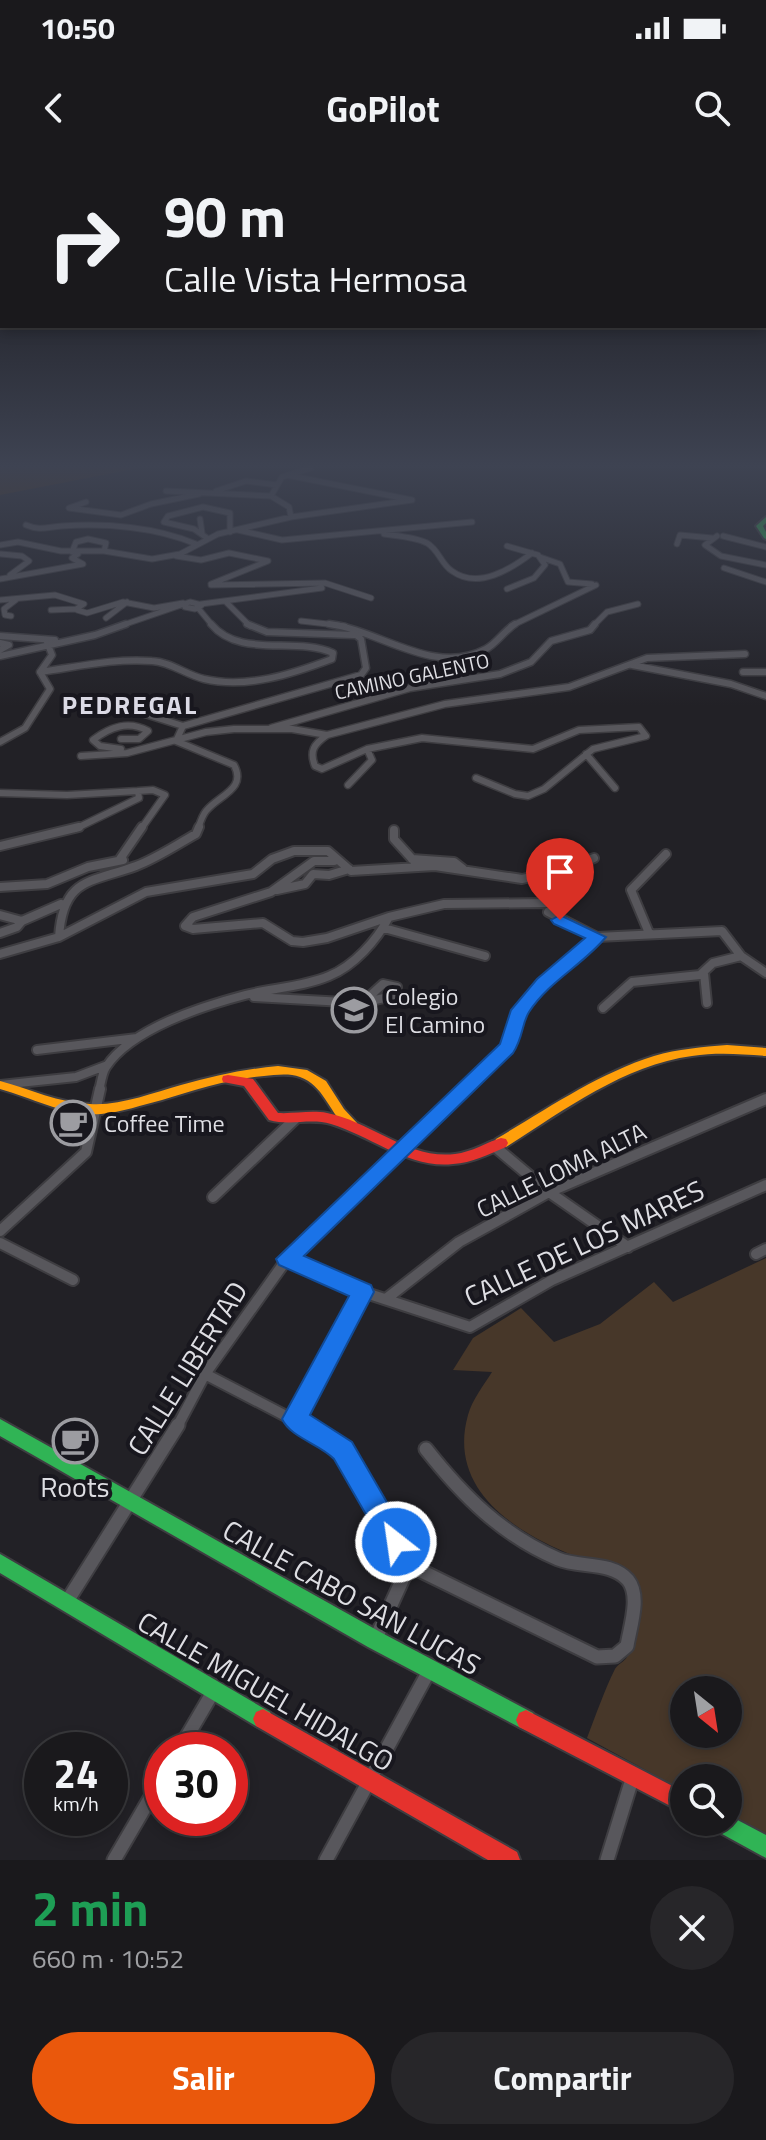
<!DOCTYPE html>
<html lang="es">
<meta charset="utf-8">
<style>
body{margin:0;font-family:"Titillium Web",sans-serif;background:#272629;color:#f1f3f6;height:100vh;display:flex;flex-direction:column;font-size:30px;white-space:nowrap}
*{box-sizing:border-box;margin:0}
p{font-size:26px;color:#9fa0a3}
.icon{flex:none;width:44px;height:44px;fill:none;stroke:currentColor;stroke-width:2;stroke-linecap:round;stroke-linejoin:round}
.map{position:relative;height:1700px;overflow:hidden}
.panel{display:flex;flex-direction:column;background:#1a191c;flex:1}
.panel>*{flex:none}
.guide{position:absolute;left:0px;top:0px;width:766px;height:168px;box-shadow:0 4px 12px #0003,0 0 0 2px #38383b;background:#1a191c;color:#f1f3f6;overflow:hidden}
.needle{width:52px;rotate:150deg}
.fabs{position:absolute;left:670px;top:1516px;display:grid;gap:16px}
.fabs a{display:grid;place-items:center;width:72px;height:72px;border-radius:50%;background:#1a191c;box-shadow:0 4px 12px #0003,0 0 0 2px #38383b;font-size:40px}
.speed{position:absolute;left:24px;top:1572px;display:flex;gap:16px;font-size:40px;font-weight:700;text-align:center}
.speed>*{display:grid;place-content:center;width:104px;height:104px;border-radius:50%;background:#1a191c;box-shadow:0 4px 12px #0003,0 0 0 2px #38383b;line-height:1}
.speed small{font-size:20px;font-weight:400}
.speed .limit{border:12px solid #d22;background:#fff;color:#111}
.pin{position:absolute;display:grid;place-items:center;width:68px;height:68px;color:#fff;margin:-82px -34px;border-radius:50% 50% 50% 0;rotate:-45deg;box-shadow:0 0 8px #0007}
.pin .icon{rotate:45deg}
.me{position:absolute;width:88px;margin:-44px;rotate:330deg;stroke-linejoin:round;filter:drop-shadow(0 0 6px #0008)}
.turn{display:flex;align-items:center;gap:28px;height:168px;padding:0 32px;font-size:36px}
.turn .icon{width:104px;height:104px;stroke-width:2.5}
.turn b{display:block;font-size:56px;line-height:68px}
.round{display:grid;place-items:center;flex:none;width:84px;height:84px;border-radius:42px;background:#272629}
.head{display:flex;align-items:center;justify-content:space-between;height:136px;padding:0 32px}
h1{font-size:48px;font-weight:700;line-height:60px;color:#1e9e55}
.primary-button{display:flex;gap:16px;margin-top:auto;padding:16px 32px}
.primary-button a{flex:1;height:92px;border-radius:48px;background:#ea580c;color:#fff;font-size:32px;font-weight:700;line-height:92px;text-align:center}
.primary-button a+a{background:#272629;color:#f1f3f6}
.status{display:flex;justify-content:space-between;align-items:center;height:56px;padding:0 40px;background:#1a191c;direction:ltr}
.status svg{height:22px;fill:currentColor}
header{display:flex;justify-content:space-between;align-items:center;height:104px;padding:0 32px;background:#1a191c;font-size:36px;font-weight:700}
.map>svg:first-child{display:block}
.green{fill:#473729;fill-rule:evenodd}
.water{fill:#462d12}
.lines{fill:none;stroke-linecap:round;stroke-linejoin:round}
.street-far4-casing{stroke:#3e3d41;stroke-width:7}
.street-far3-casing{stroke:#3e3d41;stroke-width:9}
.street-far2-casing{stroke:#3e3d41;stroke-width:12}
.street-far1-casing{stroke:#3e3d41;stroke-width:14}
.street-casing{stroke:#3e3d41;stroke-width:17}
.fast-casing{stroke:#3e3d41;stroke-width:4}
.slow-casing{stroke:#3e3d41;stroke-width:4}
.jam-casing{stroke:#3e3d41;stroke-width:4}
.street-far4{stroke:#58575c;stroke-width:5}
.street-far3{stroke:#58575c;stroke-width:6}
.street-far2{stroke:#58575c;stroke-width:8}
.street-far1{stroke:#58575c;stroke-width:10}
.street{stroke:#58575c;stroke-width:13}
.fast{fill:#30b455;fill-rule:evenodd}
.slow{fill:#ff9f0a;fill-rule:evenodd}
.jam{fill:#e5322d;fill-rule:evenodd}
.route{fill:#1a73e8;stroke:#114b97;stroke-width:2}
.labels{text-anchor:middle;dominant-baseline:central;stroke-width:8;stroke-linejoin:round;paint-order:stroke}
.far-street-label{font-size:20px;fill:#dedee3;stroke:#18171e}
.poi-label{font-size:24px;fill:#dedee3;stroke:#18171e;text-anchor:start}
.street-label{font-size:24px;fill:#dedee3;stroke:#18171e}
.far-district-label{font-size:26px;font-weight:bold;letter-spacing:2px;fill:#dbdae5;stroke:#18171e}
.near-street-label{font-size:28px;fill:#dedee3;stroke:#18171e}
.near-poi-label{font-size:28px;fill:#dedee3;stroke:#18171e}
</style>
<div class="status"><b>10:50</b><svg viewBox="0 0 49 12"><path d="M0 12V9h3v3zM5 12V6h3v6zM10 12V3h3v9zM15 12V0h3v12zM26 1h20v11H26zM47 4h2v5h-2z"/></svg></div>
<header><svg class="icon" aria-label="back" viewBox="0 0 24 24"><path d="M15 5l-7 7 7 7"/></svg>GoPilot<svg class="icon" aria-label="search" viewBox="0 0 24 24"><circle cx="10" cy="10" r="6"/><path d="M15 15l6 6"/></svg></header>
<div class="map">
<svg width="766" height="1700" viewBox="0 0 766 1700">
<rect width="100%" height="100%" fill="#222126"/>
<path class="green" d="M766,1098V1675L728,1655V1618H684V1631L587,1578C596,1555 604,1531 615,1509C618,1504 624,1502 627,1497C637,1483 645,1447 641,1431C632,1400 598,1405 575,1396C515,1373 447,1329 468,1255C472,1240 484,1225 492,1212L453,1210L473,1178L521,1148L554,1182L600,1164L654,1122L673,1142ZM684,1530H728V1574H684Z"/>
<path class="water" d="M0,308H139L0,335Z"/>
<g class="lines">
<g class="street-far4-casing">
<path id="street-far4" d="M287,315L412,340
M166,331L271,336
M216,331L246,321L277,325
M86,342L69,348L121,355L151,344L199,334
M291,357L289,347L271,336L282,317L311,308
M200,359L202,373
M164,362L168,356L203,347L230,353V372
M164,362L194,369L207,378
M26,365C40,371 47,367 62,366C106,363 156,367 196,384
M238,370L282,380L472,362
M384,374C397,376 415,377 427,383C439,390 441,404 452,411C478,430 511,409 532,393
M717,376L705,385L721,396L766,405
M723,376L766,387
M677,384L680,375L712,378
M0,385L18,382L61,391H104L152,399L180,394L218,374L291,357L412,340
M507,386L538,395L545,405L534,418L507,429
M72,392L76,382L88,379L106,383L104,391
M1,394L22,396L29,401L10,415
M176,396L201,400L229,393L268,401L211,424
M540,397L560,404L568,422L592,424
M724,408L766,422
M0,419L83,404L72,398L78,394
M211,425L325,423L371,438
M0,440L55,435L84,444L76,449L51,450
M227,443L250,466
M201,444L322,428
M198,448L213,466
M77,450L87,453L123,442L154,448L183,443
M11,456L5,455L4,449L17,439
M106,458L127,442
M301,461L345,466
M120,466L190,442L202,445L195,449L185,447
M511,466L596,425
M593,466L607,452L638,444"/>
</g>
<g class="street-far3-casing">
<path id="street-far3" d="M247,464L267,472L354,475
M329,464C380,470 434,517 486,489C497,483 504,471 515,464
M0,476L55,480
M0,483L9,485L0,490
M0,496L95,475L126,464
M632,505L731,524L766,536
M40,512C77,507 114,498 152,501C171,502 186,515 204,519C247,529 292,514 332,499L333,493C295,476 240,499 211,464
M40,512L52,495L47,482
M743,512H766
M126,548L183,566
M271,568L410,528L500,514L531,502L551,481L590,470L595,464
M327,575L445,544L569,527L647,498L745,494
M121,579H139L148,571C128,560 110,567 93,580L100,586L121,589
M0,582L25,568L50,529L40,512
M586,594L615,628
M81,596L127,593L206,572L234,569H292L327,575C314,584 309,591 315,606L322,609L367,589L422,578L533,589L579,570L639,567L646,576L593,589L544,629L528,636L515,634L476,618
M348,625L372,600L367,589
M0,633L67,635L138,631
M75,669L139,638L138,631L153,630L165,635L141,669
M198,669C200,663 202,656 206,651C219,635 247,629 234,605L176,581L183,566L361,515L366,508L361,479L356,475"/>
</g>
<g class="street-far2-casing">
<path id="street-far2" d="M394,670V679L414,701
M0,686L79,667
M120,699L142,667
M412,699L454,702L463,709
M334,701H314L271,732L193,757L185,766L193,769L263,763L292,781L303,782L327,778L389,757
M0,727L47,724L88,707L123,700
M277,730L305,724L313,714L329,715L349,709
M548,752L597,777L722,771L741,796L766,813
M0,755L22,761L17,767L0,773
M22,761L61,744
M384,768L485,796
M649,773L631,730L666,694
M59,777L146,732L253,714L272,699L294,691H328L351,711L435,706L522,719L568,709L594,698
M0,794L59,777C63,718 89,723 136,706C157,698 176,685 196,674L199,667
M704,813L707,843
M383,824L397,827L393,836L362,843Z
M254,837L362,843
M603,848L632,822L700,815L713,803L741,796
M37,890L137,878
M0,925L76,917L105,906
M99,931C101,923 102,913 106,907C131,869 203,846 245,835C272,828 303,827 329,816C354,806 377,780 389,757L444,744L547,743
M463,931L507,889L518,853L534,831L597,777"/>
</g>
<g class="street-far1-casing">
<path id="street-far1" d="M494,986L549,1032L628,1087
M213,1037L295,959
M0,1071L86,992L100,929
M0,1083L73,1120
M756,1094L766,1089
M287,1099L363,1132L470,1167L552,1120L766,1025
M386,1139L459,1082L549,1032L766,939
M205,1214L307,1267
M295,1259L363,1132
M177,1267L205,1214L287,1099L465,929"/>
</g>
<g class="street-casing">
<path id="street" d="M303,1265L335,1282L409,1405L376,1478
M409,1405L597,1497L615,1496L627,1486C630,1467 641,1436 628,1420C611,1401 580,1408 558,1399C502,1375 463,1336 426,1289
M66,1443L178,1265
M179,1590L213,1532
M114,1700L162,1618
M326,1700L429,1511
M607,1700L633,1616"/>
</g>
<g class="fast-casing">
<path id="fast" d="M766,357V363L763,366L766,372V379L764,378L756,366Z
M0,1259L382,1473L533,1553L536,1560L533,1567L526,1570L519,1567L368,1487L0,1276Z
M0,1394L270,1552L273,1559L270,1566L263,1569L256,1566L0,1413Z
M728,1655L766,1675V1698L713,1669L710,1662H728Z"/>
</g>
<g class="slow-casing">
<path id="slow" d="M727,885L766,888V896C741,894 717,892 692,896C624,905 563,951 506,987H496L494,983L496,979C547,949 597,914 654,896C678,889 702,887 727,885Z
M278,906L307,910L326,921L344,949L357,963L355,966H345C329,951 323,925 300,917C289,913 275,915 264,916C229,919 195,930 162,940C142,945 122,952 101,954C67,957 33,938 0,929V921C30,929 59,943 90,944C120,946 152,933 181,925C213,916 245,909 278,906Z"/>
</g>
<g class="jam-casing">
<path id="jam" d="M228,915L253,919L278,953C294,954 311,950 327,953C370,961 409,1000 455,994C472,992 485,983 501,978L506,979L508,983L506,987C489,994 472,1003 453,1004C409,1009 371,976 331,964C311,958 290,966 269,960L244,926L223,922L222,919L223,916Z
M263,1549L517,1692L520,1700H488L256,1566L253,1559L256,1552Z
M526,1550L684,1632V1653L519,1567L516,1560L519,1553Z"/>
</g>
<use href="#street-far4" class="street-far4"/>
<use href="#street-far3" class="street-far3"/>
<use href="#street-far2" class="street-far2"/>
<use href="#street-far1" class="street-far1"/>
<use href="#street" class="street"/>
<use href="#fast" class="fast"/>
<use href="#slow" class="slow"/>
<use href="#jam" class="jam"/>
</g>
<linearGradient id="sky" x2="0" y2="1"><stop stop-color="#131215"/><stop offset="0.56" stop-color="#3e4352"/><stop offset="1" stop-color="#3e4352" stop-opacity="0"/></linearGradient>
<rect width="766" height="546" fill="url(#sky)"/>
<path class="route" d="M560,755L606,777C583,805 549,821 529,852C522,863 523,878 513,893L304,1096L371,1125L374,1132L310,1255L352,1282L410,1382L406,1391L396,1395L387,1391L334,1299C320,1284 291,1278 282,1259L349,1136L279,1105L276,1099L500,884L511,850L537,819L585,778L554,764L551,760Z"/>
<defs>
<g id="school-ring" transform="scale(2.3)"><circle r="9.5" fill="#18171e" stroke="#9c9ca1" stroke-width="1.5"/><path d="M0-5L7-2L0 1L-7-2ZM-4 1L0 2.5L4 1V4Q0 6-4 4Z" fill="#9c9ca1"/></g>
<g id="cafe-ring" transform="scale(2.3)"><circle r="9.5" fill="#18171e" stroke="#9c9ca1" stroke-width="1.5"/><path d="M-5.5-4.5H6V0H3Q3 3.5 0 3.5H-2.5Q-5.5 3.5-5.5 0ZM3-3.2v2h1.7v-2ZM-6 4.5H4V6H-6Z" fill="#9c9ca1"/></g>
</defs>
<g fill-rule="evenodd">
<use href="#school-ring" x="354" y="850"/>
<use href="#cafe-ring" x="73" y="963"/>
<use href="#cafe-ring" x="75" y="1281"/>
</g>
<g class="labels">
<g class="far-street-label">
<text transform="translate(412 516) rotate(-12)">CAMINO GALENTO</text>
</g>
<g class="poi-label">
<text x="385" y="836">Colegio<tspan x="385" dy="28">El Camino</tspan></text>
<text x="104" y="963">Coffee Time</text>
</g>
<g class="street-label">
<text transform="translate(561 1010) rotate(-26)">CALLE LOMA ALTA</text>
</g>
<g class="far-district-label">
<text x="130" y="544">PEDREGAL</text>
</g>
<g class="near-street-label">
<text transform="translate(584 1083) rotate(-25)">CALLE DE LOS MARES</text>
<text transform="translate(187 1208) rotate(-58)">CALLE LIBERTAD</text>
<text transform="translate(352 1437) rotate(29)">CALLE CABO SAN LUCAS</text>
<text transform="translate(266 1531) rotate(30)">CALLE MIGUEL HIDALGO</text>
</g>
<g class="near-poi-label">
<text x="75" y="1326">Roots</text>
</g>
</g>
</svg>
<div class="fabs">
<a><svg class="needle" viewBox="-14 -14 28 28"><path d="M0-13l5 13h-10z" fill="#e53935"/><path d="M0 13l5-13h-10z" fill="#9fa0a3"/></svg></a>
<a><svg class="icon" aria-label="search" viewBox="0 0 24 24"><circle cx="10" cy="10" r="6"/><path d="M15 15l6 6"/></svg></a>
</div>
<div class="speed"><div>24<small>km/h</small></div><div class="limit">30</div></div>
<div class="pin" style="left:560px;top:760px;background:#d93025"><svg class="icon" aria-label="arrive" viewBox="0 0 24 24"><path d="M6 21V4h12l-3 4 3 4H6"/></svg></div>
<svg class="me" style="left:396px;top:1382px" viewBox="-20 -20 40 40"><circle r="17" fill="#1a73e8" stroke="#fff" stroke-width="3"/><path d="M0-11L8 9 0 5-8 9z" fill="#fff"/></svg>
<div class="guide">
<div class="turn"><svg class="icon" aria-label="right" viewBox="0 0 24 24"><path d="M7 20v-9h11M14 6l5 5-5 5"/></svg><div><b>90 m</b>Calle Vista Hermosa</div></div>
</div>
</div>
<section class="panel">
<div class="head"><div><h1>2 min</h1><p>660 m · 10:52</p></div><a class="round"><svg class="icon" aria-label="close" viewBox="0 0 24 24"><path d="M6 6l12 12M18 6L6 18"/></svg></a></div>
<div class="primary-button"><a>Salir</a><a>Compartir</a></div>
</section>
